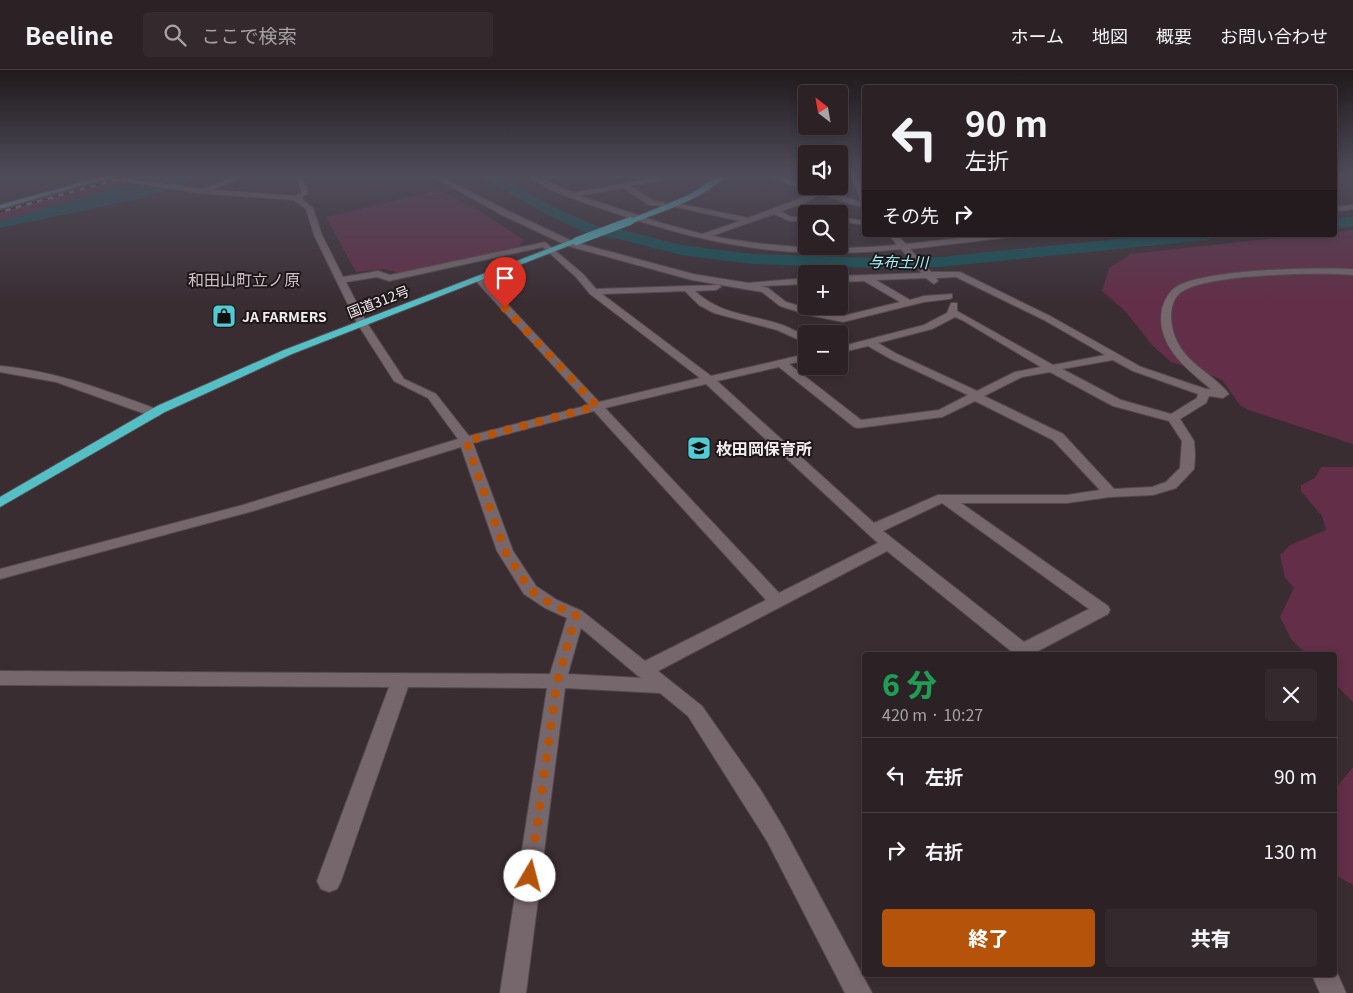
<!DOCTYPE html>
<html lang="ja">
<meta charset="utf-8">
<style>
body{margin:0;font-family:Georgia,"Noto Sans JP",serif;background:#342a2e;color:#f1f3f6;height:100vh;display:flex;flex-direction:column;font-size:19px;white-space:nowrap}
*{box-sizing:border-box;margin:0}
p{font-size:16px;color:#a6a4a7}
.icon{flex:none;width:28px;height:28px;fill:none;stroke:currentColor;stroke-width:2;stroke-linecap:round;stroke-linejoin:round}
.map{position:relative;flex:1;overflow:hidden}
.side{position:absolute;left:862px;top:582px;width:475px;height:325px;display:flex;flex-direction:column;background:#2c2226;border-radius:5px;box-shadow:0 2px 8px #0003,0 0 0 1px #483f43}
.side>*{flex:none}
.guide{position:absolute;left:862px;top:15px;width:475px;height:152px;border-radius:5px;box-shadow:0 2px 8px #0003,0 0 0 1px #483f43;background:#2c2226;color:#f1f3f6;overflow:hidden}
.needle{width:32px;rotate:329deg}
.controls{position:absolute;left:798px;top:15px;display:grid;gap:10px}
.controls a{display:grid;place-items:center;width:50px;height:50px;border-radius:5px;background:#2c2226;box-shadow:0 2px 8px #0003,0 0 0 1px #483f43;font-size:25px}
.pin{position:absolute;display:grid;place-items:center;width:42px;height:42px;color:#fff;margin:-51px -21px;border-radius:50% 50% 50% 0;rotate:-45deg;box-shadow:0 0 5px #0007}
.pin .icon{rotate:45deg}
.me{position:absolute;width:55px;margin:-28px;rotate:8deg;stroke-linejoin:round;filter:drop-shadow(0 0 4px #0008)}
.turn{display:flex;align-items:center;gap:18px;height:105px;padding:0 20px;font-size:22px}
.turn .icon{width:65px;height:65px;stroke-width:2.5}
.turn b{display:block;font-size:35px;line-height:42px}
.then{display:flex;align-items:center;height:48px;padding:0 20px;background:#0003;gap:10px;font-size:19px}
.round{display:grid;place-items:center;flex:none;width:52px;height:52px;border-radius:5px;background:#342a2e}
.headline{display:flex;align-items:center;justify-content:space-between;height:85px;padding:0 20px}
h1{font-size:30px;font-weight:800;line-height:38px;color:#1e9e55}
.action{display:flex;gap:10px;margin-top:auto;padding:10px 20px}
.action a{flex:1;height:58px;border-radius:5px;background:#b45309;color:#fff;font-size:20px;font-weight:800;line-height:58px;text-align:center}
.action a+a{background:#342a2e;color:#f1f3f6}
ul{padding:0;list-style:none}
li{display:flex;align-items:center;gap:15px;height:75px;padding:0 20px;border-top:1px solid #483f43}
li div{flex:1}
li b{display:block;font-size:19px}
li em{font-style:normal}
header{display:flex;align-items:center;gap:30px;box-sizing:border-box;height:70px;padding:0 25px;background:#2c2226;border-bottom:1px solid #483f43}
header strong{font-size:24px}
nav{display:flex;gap:28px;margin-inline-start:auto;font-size:18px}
.search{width:350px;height:45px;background:#342a2e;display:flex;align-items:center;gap:12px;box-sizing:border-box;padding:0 18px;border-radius:5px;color:#a6a4a7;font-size:19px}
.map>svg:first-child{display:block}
.green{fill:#632e47}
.water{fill:#145256}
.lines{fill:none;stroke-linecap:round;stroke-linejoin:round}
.river{fill:#145256;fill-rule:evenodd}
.minor-casing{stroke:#54494d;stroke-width:2}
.major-casing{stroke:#54494d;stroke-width:2}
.highway-casing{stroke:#54494d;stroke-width:2}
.minor{fill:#76676d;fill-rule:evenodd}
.major{fill:#629ca2;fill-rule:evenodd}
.highway{fill:#55bfc6;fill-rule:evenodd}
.rail-casing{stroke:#93888c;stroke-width:2.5}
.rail{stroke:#1d171a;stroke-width:2;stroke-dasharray:5.5;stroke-linecap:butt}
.highway-bridge-casing{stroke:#54494d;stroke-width:8;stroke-linecap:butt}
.highway-bridge{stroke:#55bfc6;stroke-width:8}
.route{stroke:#b45309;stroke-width:9;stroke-dasharray:0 16.2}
.labels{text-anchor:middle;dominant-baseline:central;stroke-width:4;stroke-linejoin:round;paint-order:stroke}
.far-street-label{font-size:14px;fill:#f5ecef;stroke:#1d171a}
.far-poi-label{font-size:14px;font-weight:bold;fill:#f5ecef;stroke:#1d171a;text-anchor:start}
.far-water-label{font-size:15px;font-style:italic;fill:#a3f3f9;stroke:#1d171a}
.far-quarter-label{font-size:16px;fill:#d0bfc6;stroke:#1d171a}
.poi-label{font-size:16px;font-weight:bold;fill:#f5ecef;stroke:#1d171a;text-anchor:start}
</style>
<header>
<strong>Beeline</strong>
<div class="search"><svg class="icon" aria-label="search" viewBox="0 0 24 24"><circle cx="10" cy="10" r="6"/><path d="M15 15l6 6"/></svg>ここで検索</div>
<nav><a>ホーム</a><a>地図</a><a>概要</a><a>お問い合わせ</a></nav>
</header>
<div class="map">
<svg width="1353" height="923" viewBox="0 0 1353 923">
<rect width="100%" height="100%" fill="#3a2d32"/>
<path class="green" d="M116,111L132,114L0,151V143Z
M438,120L478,140L524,170L518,177L399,203L384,199L356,202L326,147Z
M1353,160V374L1248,340L1240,335L1222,310L1203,302L1171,292L1152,275L1126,242L1102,221L1109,198L1131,184L1305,165H1335V162Z
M1321,397H1353V632L1335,614V585H1307L1291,569L1280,547L1294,518L1285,508L1280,485L1290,475L1326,460L1322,446L1301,421V415L1315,408Z
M1353,697V815L1335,805V719Z"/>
<path class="water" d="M159,105L174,106L171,108H176L216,105L188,112L147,127L0,158V151Z"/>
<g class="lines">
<path class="river" d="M478,105H496L558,139L599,157L618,159L681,175L753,184L877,188L940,187L1157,165H1214L1212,168L1206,170L940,197L877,198L753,194L681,185L618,169L589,164L548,145Z
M1353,147V157L1335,158V148Z"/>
<g class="minor-casing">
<path id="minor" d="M239,105H248L212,120L295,126L301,123V117L294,105H300L307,117V124L301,128L313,138L322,165L343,207L378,201L390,205L545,172L583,204L596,219L719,215L721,217L716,220L695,221C721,246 753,244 785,256C792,259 799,263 806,266V273L777,260L714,243L699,235L685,221L602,224L711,306L806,284V290L789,294L861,350L939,340L968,325L889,288L868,276L839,283V277L924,255L947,243L951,233H957V241L1053,295L1105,285L1044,250L956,207L936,208L938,211L934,214L926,208L876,210L910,230L924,226L952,224V228L949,229L924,232L843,252L808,245L780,236L762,222L692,210L568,176L502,145L430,105H438L508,141L574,172L693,204L748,213L806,208V214L761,216L768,218L786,232L810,239L843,246L900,232L864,211L839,212V206L922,203L901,179C792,191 709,176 606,140C580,131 548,122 526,105H534L573,123L653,108L648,105L662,108V110L630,116L654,131L665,132V136L649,135L623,118L580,126L658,152L702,164L740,151L676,137V133L748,148L799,129L813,122L763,105H773L861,132L852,105H858L865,125V138L819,124L805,133L781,141L791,147H806V151H790L774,144L712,166C774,178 834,181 897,175L889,165H897L906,174L988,165H1015L1011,167L910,179L931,202H960L1050,246L1141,297L1206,319H1211C1187,299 1155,275 1162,239C1164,231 1169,221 1176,217C1205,199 1317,197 1353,199V205C1318,202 1211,204 1183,221C1166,231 1170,259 1178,273C1189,295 1214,305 1229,324L1223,328L1209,326L1206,333L1180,349L1194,371L1195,385L1194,399L1176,418L1153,425L1110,427L1067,433H961L1108,536L1110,540L1108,544L1036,582L1037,585H1016L887,481L658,601L702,636L760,719L783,757L872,923H845L767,771L688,646L660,623L565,618L526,923H500L547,618L408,617L341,811L337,819L329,822L321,819L317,811L389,617L0,615V601L550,604L567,548L545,538L524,524L497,481L461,377L253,441L0,509V499L243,435L458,369L428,328L394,311L357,253L314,165L306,139L294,130L199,123L102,108L105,106L203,119ZM543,177L577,208L590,224L700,308L599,332L482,207H476V211L589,335L469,366L436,324L404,309L367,253L346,212L377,207L389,211ZM955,247L962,250L1041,297L1015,302L977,321L897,284L878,273L932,259ZM1113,290L1133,301L1198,324L1197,328L1171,344L1121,330L1062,299ZM779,297L854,357L858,358L942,347L975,331L1053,370L1100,420L1067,425H938L874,453L717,311ZM1050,302L1113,336L1169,351L1182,371L1180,398L1166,412L1152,417L1114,419L1063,364L984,326L1022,307ZM706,314L867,463L878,473L779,523L605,338ZM594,341L766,530L645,591L582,541L557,530L536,516L513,481L473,373ZM942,433L1089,539L1024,572L883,461ZM581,558L637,605L641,608L568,604Z
M1353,135V139L1335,141V137Z
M839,147L865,151V155L839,151Z
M0,296C56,301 107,321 159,340L161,343L159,346H151L56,312L0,302Z
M1335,898L1346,923H1320L1312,905H1335Z"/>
</g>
<g class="major-casing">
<path id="major" d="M108,105H119L0,139V135Z"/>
</g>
<g class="highway-casing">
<path id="highway" d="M720,105H727C702,130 664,140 633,153L626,151L689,125Z
M574,169L581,171L292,284L165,342L0,437V427L157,336L284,280Z"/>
</g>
<use href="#minor" class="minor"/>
<use href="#major" class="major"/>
<use href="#highway" class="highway"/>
<g class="rail-casing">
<path id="rail" d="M0,142L132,105"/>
</g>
<use href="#rail" class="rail"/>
<g class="highway-bridge-casing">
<path id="highway-bridge" d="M577,171L630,151"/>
</g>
<use href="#highway-bridge" class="highway-bridge"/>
</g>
<linearGradient id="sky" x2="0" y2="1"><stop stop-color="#20191c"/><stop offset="0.45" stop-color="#4f4c5a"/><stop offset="1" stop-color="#4f4c5a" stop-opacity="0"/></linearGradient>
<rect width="1353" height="234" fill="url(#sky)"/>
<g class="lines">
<path class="route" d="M505,238L597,336L466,371L505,481L530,520L551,534L576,545L557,612L530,806"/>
</g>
<defs>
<g id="shop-square" transform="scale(1.25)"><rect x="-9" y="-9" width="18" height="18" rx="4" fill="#51ccd4" stroke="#1d171a"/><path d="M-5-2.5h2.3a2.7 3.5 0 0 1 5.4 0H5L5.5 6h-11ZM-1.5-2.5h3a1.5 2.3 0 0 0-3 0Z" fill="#111"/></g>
<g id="school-square" transform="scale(1.25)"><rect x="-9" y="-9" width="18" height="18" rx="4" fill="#51ccd4" stroke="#1d171a"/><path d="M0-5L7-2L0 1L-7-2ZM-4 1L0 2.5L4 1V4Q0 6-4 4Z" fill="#111"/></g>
</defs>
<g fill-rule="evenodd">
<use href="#shop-square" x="224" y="246"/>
<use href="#school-square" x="699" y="378"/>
</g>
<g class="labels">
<g class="far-street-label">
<text transform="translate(378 231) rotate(-21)">国道312号</text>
</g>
<g class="far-poi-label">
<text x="242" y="246">JA FARMERS</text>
</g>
<g class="far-water-label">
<text transform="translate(898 191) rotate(1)">与布土川</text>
</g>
<g class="far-quarter-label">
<text x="244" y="209">和田山町立ノ原</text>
</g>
<g class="poi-label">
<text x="716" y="378">枚田岡保育所</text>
</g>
</g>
</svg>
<div class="controls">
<a><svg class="needle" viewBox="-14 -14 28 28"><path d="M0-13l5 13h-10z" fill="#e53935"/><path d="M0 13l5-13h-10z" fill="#a6a4a7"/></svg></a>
<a><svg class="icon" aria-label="sound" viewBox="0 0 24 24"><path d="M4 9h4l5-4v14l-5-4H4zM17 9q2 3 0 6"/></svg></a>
<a><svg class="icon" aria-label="search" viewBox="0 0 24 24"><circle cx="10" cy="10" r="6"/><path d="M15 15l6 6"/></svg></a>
<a>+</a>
<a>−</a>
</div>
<div class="pin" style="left:505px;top:238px;background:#d93025"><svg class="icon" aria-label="arrive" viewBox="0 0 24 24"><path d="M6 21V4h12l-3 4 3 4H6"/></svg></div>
<svg class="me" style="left:530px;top:806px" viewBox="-20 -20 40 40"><circle r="19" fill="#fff"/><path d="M0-13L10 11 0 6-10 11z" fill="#b45309"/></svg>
<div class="guide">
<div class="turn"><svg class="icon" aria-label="left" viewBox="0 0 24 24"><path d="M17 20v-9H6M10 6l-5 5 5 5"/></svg><div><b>90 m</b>左折</div></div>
<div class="then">その先<svg class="icon" aria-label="right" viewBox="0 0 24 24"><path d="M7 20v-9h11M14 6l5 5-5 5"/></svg></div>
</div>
<section class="side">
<div class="headline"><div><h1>6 分</h1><p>420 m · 10:27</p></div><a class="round"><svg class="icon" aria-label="close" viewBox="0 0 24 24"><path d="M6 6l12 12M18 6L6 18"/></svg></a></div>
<ul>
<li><svg class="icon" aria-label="left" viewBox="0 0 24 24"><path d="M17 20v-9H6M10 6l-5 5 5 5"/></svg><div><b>左折</b></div><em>90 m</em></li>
<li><svg class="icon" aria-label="right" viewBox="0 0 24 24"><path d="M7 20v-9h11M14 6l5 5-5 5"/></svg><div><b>右折</b></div><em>130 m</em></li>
</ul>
<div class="action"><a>終了</a><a>共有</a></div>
</section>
</div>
